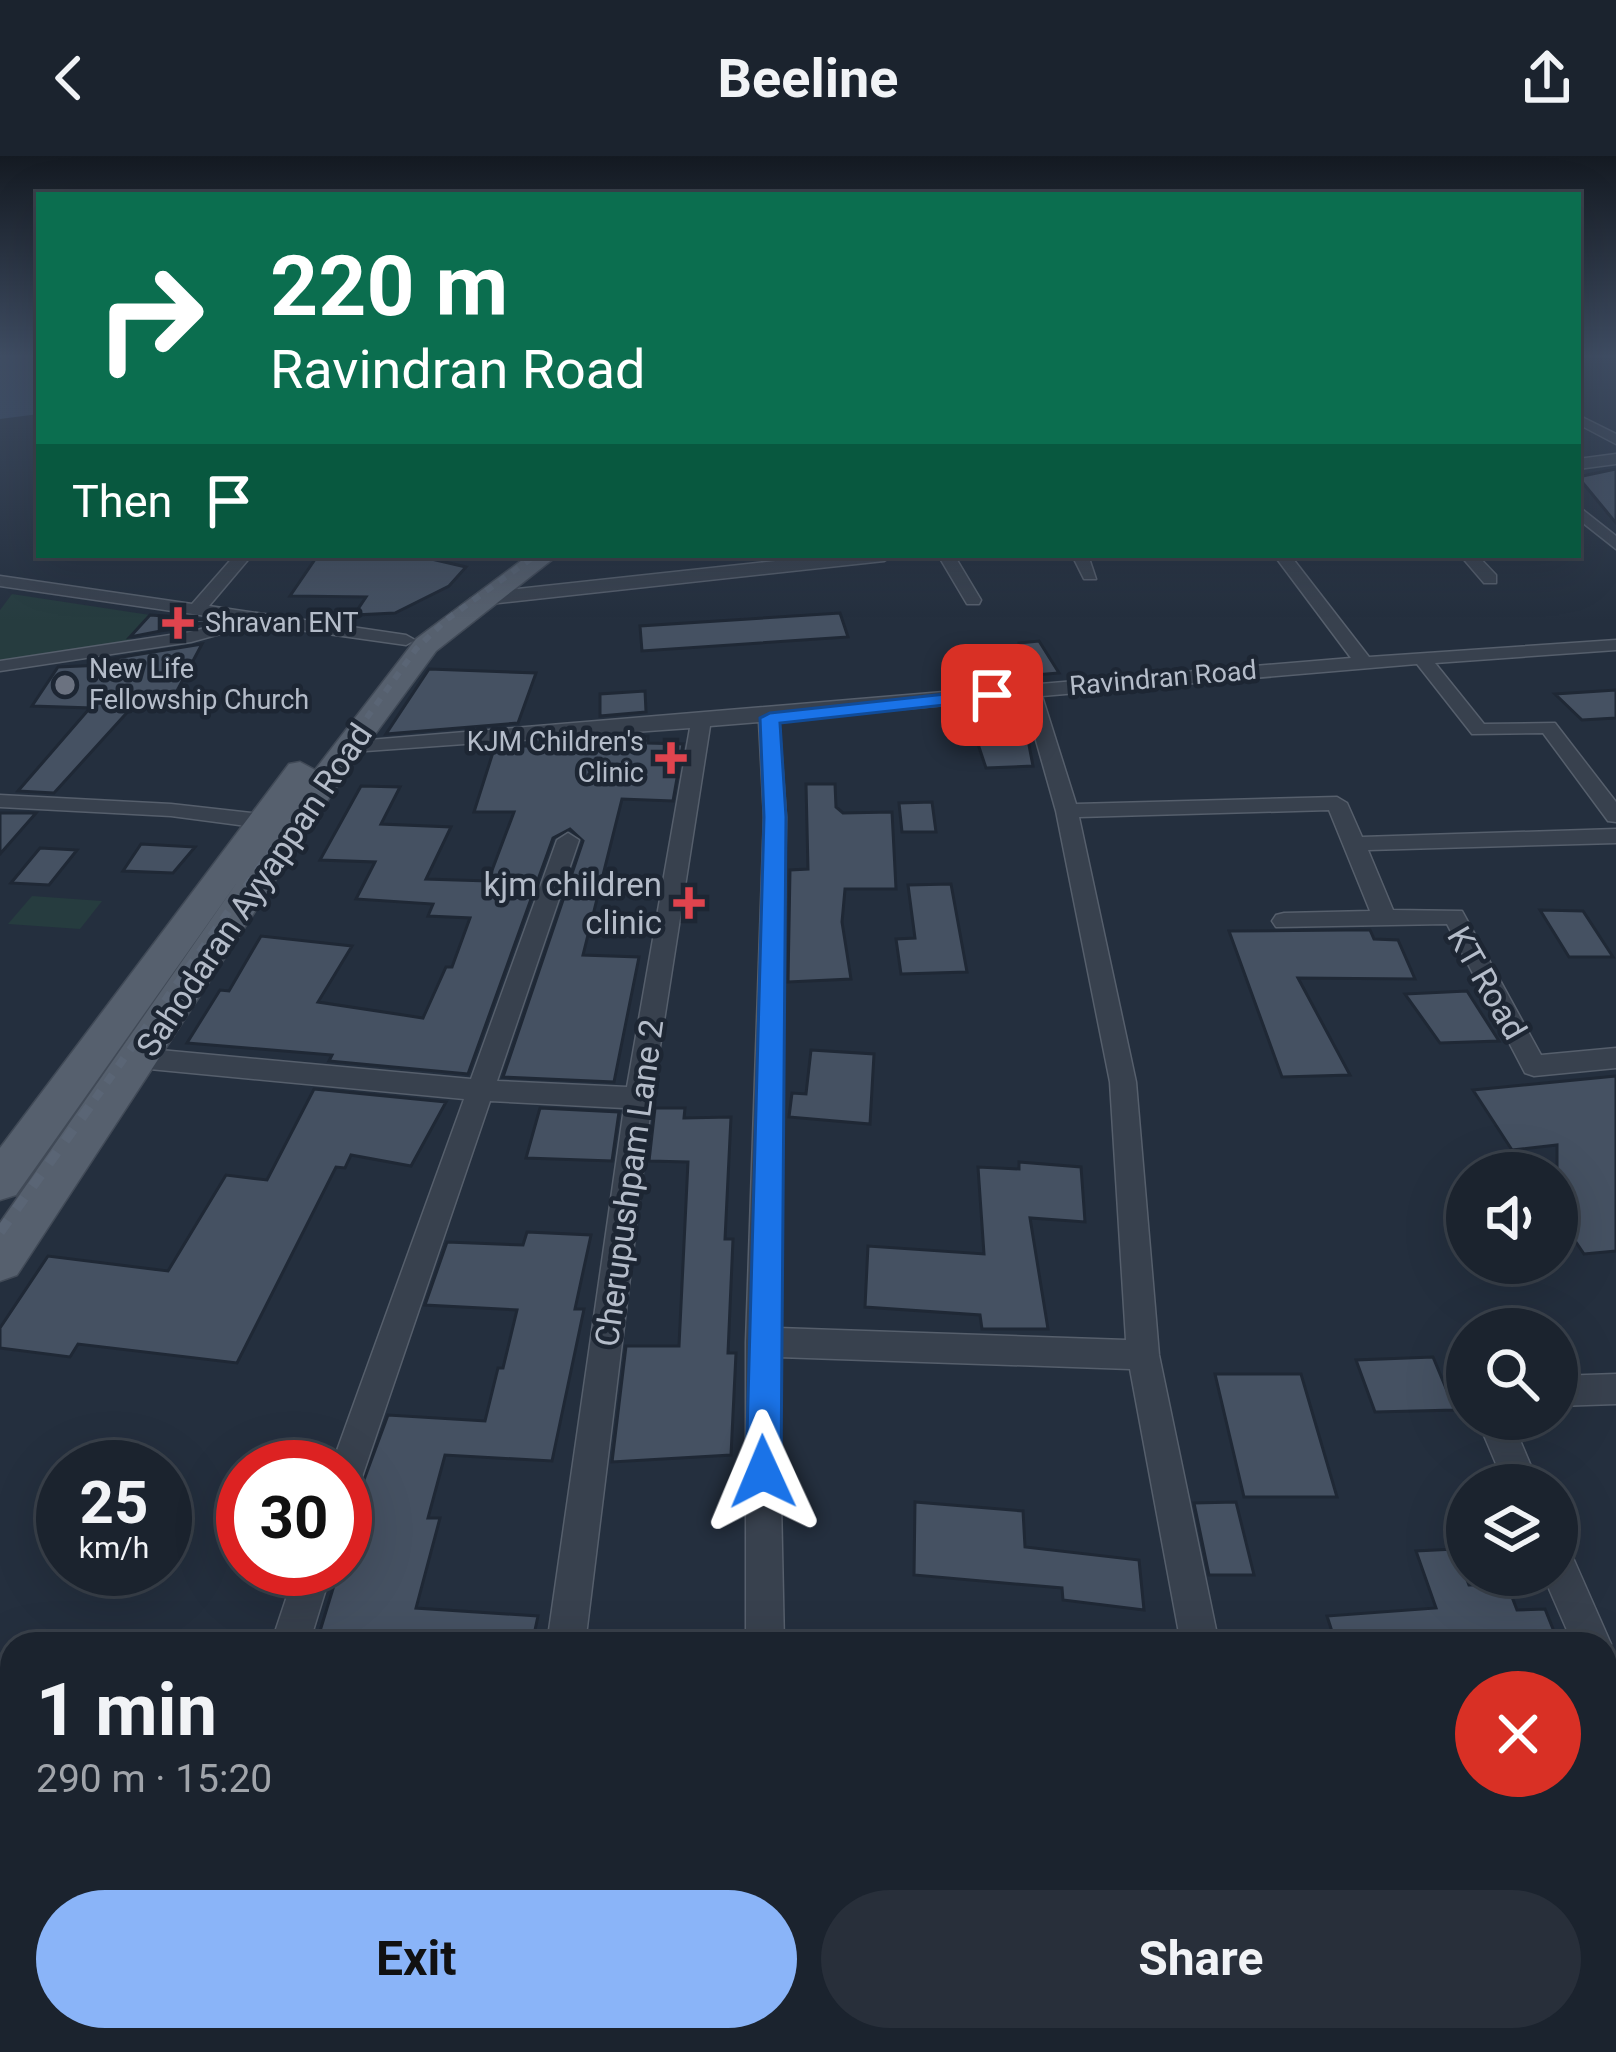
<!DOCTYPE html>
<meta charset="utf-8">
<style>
body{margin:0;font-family:Roboto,sans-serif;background:#282f3a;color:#f1f3f6;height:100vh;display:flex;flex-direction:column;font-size:45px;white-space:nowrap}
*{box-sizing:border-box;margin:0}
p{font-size:39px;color:#a0a4aa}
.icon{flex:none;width:66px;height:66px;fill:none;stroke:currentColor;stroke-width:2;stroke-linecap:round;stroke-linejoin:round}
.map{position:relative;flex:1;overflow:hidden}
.sheet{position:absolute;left:0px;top:1476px;width:1617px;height:420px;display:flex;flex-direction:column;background:#1b232e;border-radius:36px 36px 0 0;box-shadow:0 12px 48px #0002,0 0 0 3px #39404a}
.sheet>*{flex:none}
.banner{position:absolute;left:36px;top:36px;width:1545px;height:366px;border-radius:0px;box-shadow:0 12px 48px #0002,0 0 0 3px #39404a;background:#0b6e4f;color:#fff;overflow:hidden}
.tools{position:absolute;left:1446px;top:996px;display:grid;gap:24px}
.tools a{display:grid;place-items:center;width:132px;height:132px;border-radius:50%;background:#1b232e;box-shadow:0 12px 48px #0002,0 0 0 3px #39404a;font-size:60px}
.speed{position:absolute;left:36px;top:1284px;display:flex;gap:24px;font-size:60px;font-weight:700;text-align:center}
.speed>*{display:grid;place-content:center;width:156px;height:156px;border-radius:50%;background:#1b232e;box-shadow:0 12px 48px #0002,0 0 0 3px #39404a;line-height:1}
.speed small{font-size:30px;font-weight:400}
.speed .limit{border:18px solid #d22;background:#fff;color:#111}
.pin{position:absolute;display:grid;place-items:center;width:102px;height:102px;color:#fff;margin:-51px;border-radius:24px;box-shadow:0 6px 18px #0006}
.me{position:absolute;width:132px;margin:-66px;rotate:359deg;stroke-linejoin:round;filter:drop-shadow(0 0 9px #0008)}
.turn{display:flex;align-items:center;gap:42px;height:252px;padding:0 36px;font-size:54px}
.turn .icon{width:156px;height:156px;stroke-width:2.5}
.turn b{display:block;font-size:84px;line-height:102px}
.then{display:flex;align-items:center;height:114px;padding:0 36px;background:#0003;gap:24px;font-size:45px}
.round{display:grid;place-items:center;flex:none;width:126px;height:126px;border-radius:63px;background:#282f3a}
.overview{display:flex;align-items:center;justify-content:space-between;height:204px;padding:0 36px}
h1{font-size:72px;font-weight:700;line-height:90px}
.primary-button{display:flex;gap:24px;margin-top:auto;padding:24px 36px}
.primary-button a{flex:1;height:138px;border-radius:72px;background:#8ab4f8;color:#111;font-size:48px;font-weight:700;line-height:138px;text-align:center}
.primary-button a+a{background:#282f3a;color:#f1f3f6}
header{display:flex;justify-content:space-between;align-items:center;height:156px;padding:0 36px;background:#1b232e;font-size:54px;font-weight:700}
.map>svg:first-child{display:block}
.green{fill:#263c3f}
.water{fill:#394c67}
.building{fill:#455162;stroke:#1f2835;stroke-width:3}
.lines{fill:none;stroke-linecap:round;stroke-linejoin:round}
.minor-casing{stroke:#565f6c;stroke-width:3}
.tertiary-casing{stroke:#565f6c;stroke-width:3}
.primary-casing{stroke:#414a57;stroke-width:3}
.minor{fill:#38414e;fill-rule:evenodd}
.tertiary{fill:#38414e;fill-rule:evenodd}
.primary{fill:#56606e;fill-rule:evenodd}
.rail-far2{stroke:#5a6575;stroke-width:6;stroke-dasharray:8 8;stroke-linecap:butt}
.rail-far1{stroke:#5a6575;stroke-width:8;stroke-dasharray:10 10;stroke-linecap:butt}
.rail{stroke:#5a6575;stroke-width:10;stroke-dasharray:14 14;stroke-linecap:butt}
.route{fill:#1a73e8;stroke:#114b97;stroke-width:3}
.health-dot{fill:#e0444e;stroke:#1d2633;stroke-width:4.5}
.worship-dot{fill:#6b7280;stroke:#1d2633;stroke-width:4.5}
.labels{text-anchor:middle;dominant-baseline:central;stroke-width:9;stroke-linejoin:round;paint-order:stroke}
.far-poi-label{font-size:27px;fill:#b4bcc9;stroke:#1d2633;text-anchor:start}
.far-street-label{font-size:27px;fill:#b4bcc9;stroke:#1d2633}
.poi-label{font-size:33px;fill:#b4bcc9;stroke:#1d2633;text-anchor:end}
.street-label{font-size:33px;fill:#b4bcc9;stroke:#1d2633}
</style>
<header><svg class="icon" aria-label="back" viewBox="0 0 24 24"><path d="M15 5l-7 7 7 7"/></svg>Beeline<svg class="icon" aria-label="share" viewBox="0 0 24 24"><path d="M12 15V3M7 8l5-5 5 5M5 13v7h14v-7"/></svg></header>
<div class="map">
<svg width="1616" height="1896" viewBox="0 0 1616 1896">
<rect width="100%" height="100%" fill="#242f3e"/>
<path class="green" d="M12,438L150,459L126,488L0,506V454Z
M32,740L102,745L80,773L8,768Z"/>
<path class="water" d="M0,199H39V258L0,263Z"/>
<path class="building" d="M1616,313V367L1578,321Z
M318,399H414L466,411L449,430L395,457L354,459L366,441L290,440Z
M840,457L848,481L642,495L640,470Z
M150,459L164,460L212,465L130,481Z
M1039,485L1059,517L1022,520L1019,487Z
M202,488L170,548L133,550L54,637L18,635L90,552L32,550L58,511L104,509L110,503Z
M1007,510L1013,526L960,530L955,516Z
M429,513L536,517L518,567L386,578Z
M1616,534V562L1582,564L1555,538Z
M645,535L646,556L600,560V538Z
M1021,547L1033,610L986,612L966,552Z
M648,580V587L683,588L673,645L622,643L583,799L639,801L614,926L503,921L583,685L570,673L553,682L468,918L329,905L332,899L187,887L220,834L229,835L261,780L352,790L318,846L423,862L446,811H452L470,762L428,760L433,748L356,743L375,706L320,704L361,630L400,631L381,668L451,671L426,723L488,725L514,656H474L495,590H536L534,596L600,594V583Z
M806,628H835L836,651L843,657L892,656L896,733H845L842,766L851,823L788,826L790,714L808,713Z
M932,646L936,676H902L899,647Z
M0,657H36L0,698Z
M141,688L195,691L173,717L123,715Z
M40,692L77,694L49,729L11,727Z
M951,728L967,816L901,818L896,783L915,782L908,729Z
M1540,754L1583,755L1613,801H1569Z
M1345,774H1370L1374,783L1398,784L1415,823L1298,822L1350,919L1282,921L1229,775Z
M1467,835L1499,885L1440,887L1405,838Z
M811,894L874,898L870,968L789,961L792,937L806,938Z
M1616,920V1095L1584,1098L1557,1058V989L1512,994L1473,934Z
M314,933L446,946L411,1010L351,999L345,1012L336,1011L237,1207L78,1188L70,1201L0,1192V1172L48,1100L168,1115L226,1019L267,1024Z
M540,952L619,956L612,1005L526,1002Z
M655,952H685L684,962L731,961L725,1083H733L728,1197H736L731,1299L612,1306L626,1190H679L688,1006L649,1005Z
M1019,1006L1081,1011L1085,1066L1030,1062L1048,1173H982L980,1159L865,1151L868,1090L984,1098L978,1011L1019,1013Z
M527,1076L591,1079L575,1153H584L552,1305L445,1299L428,1362H440L416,1452L538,1460L532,1488H316L339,1413H345V1375L388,1259L485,1265L498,1212H503L517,1154L425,1149L447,1086L523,1089Z
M1433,1201L1455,1254L1375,1256L1356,1204Z
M1215,1218H1301L1337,1341H1244Z
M915,1346L1023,1355L1025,1391L1139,1404L1144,1454L1063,1444L1062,1432L914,1419Z
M1236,1346L1254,1419H1209L1194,1347Z
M1455,1393L1469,1429L1507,1428L1517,1454L1545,1453L1559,1488H1336L1327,1460L1436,1452L1416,1395Z"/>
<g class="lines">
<g class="minor-casing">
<path id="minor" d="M1578,259L1616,278V288L1578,268Z
M1578,350L1616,380V393L1578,363Z
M235,399H252L209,450L406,479L415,484L406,489L257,468L191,486L0,515V505L190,476L234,464L0,430V420L192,448Z
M938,399H954L981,444L979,448H967Z
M1072,399H1088L1096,423H1084Z
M1274,399H1290L1369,501L1616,484V494L1435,507L1484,568L1555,567L1616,646V666L1608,665L1543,577L1472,578L1417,508L1042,540L1076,648L1337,641L1347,647L1362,681L1616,673V687L1368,694L1393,754L1462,755L1541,899L1616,892V912L1534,920L1525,917L1447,768L1276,771L1272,765L1276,759L1284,757L1370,755L1329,654L1079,661L1136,926L1159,1199L1219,1488H1181L1130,1213L778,1201L784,1488H746V1186L764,661L759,566L710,570L652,942L585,1488H547L624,952L490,945L362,1321L357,1333L345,1338V1311H331L464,943L139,912L126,902L139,892L471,923L557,684L568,677L579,684L497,925L627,931L690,572L352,596L342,590L345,586L1351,502ZM1024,542L1056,655L1110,926L1126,1184L778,1172L786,661L779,564Z
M1460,399H1477L1496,419V427H1484Z
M0,639L171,648L261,658L272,665L261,672L171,660L0,651Z
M1616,1218V1248L1557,1250V1220Z
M1477,1263H1511L1539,1329H1505Z
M1557,1390L1570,1395L1611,1488L1606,1499L1616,1503V1548L1611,1550L1605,1548V1488H1573L1543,1419H1557Z
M296,1413H332L309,1488H271Z
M746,1884H792L793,1896H747Z
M1259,1884H1305L1307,1896H1261Z"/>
</g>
<g class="tertiary-casing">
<path id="tertiary" d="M1616,298V308L1578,313V303Z
M830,399H894L884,405L480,449L470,443L480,437Z"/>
</g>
<g class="primary-casing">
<path id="primary" d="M529,399H558L436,495L337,630L17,1119L0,1125V1067L238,725L16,1039L0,1044V992L289,608L300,606L315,614L416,483Z"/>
</g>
<use href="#minor" class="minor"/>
<use href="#tertiary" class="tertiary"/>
<use href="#primary" class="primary"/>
<path class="rail-far2" d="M320,627L416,493L446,464L536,399"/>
<path class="rail-far1" d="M95,943L322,624"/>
<path class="rail" d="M0,1076L97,940"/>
</g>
<linearGradient id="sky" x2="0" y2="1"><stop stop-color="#141a22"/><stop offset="0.43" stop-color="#3f4d63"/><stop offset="1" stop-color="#3f4d63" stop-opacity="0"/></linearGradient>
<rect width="1616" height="465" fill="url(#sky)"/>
<path class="route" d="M992,533L999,535V543L780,567L786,661L781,1316L775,1328L763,1333L751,1328L746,1316L764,661L760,562L770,557Z"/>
<g class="health-dot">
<path d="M172 449h12v12h12v12h-12v12h-12v-12h-12v-12h12z"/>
<path d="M665 584h12v12h12v12h-12v12h-12v-12h-12v-12h12z"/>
<path d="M683 729h12v12h12v12h-12v12h-12v-12h-12v-12h12z"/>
</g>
<circle class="worship-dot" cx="65" cy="529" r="12"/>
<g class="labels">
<g class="far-poi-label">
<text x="205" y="467">Shravan ENT</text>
<text x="89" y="513">New Life<tspan x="89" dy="31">Fellowship Church</tspan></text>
<text x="644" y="586" text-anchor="end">KJM Children's<tspan x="644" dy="31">Clinic</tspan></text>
</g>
<g class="far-street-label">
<text transform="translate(1163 522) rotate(-5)">Ravindran Road</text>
</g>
<g class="poi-label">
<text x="662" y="728">kjm children<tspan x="662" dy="38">clinic</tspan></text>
</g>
<g class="street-label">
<text transform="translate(254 734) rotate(-56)">Sahodaran Ayyappan Road</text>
<text transform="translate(1487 827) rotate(60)">KT Road</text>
<text transform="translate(629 1027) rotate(-82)">Cherupushpam Lane 2</text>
</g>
</g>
</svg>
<div class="tools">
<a><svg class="icon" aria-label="sound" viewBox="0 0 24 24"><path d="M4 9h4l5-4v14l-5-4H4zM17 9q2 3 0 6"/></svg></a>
<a><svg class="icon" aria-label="search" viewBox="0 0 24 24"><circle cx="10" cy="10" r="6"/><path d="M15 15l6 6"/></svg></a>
<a><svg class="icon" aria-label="layers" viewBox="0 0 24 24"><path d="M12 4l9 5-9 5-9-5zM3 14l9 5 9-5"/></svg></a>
</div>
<div class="speed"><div>25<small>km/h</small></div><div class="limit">30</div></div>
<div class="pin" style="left:992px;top:539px;background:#d93025"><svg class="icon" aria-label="arrive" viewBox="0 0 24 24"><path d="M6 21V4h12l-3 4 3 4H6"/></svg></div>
<svg class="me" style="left:763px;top:1316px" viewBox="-20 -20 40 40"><path d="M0-17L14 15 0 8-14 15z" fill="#1a73e8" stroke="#fff" stroke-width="4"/></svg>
<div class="banner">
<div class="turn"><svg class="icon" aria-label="right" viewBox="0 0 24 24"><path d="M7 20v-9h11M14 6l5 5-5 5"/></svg><div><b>220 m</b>Ravindran Road</div></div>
<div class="then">Then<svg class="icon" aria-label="arrive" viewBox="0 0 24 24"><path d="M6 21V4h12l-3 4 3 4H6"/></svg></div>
</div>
<section class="sheet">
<div class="overview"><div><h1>1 min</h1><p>290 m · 15:20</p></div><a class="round" style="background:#d93025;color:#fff"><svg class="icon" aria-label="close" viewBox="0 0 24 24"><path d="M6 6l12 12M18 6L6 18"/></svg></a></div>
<div class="primary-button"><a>Exit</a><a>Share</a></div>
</section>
</div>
